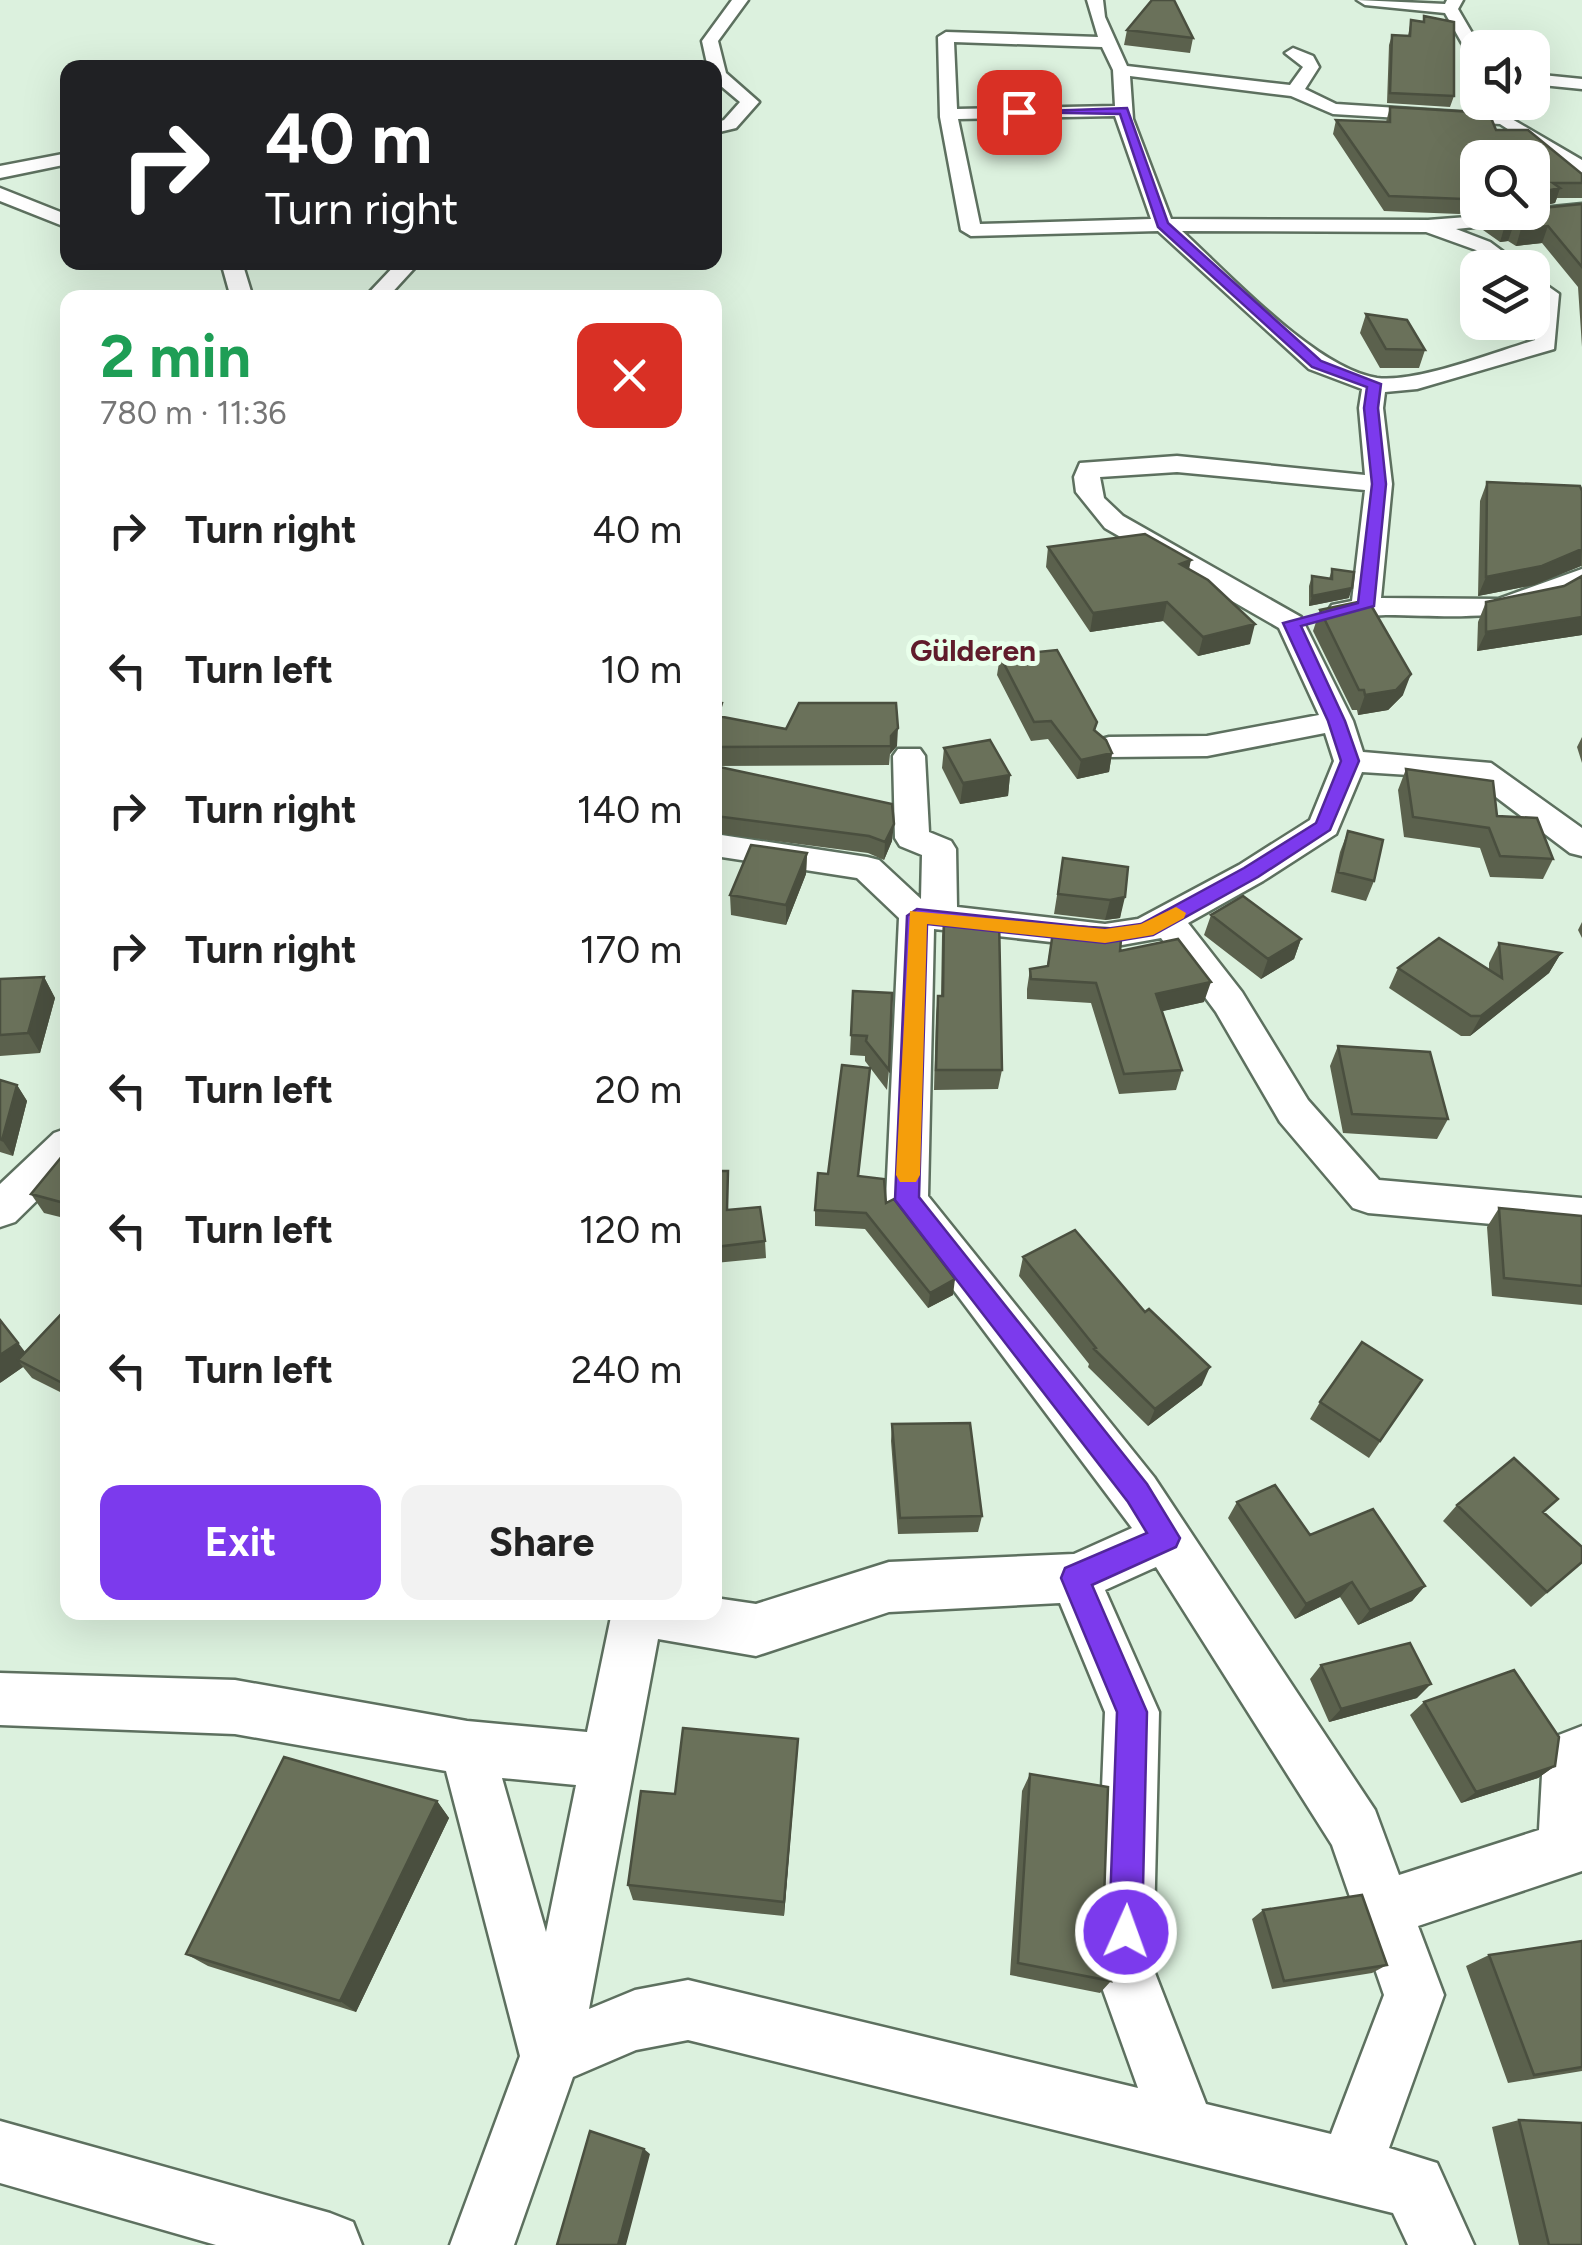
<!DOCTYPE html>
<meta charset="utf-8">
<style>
body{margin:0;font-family:Figtree,sans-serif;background:#f2f2f2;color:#222;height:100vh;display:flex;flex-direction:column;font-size:38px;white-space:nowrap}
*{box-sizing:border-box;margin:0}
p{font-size:32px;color:#767676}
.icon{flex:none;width:55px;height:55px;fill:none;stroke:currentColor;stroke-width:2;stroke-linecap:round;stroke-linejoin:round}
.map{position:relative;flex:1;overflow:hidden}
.details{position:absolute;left:60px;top:290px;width:662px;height:1330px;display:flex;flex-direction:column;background:#fff;border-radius:20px;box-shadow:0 10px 40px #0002}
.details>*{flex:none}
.guide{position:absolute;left:60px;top:60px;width:662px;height:210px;border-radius:20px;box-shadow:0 10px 40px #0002;background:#202124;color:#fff;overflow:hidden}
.buttons{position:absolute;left:1460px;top:30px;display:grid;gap:20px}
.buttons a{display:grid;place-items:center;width:90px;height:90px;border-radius:20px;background:#fff;box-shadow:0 10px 40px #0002;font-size:50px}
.pin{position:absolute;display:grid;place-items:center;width:85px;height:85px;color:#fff;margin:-42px;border-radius:20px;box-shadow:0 5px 15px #0006}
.me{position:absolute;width:110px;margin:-55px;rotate:2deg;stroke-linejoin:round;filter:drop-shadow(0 0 8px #0008)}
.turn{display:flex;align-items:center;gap:35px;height:210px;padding:0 40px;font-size:45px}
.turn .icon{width:130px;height:130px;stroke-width:2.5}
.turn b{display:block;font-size:70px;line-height:85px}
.round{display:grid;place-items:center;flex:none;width:105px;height:105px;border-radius:20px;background:#f2f2f2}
.overview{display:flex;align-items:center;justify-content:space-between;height:170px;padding:0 40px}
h1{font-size:60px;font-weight:700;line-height:75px;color:#1e9e55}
.button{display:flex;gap:20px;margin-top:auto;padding:20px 40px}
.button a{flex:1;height:115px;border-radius:20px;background:#7c3aed;color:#fff;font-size:40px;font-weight:700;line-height:115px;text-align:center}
.button a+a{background:#f2f2f2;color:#222}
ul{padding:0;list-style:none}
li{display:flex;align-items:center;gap:30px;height:140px;padding:0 40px}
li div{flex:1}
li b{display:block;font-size:38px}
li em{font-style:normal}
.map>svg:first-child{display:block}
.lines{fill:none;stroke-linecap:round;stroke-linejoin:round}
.street-casing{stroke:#5d705f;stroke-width:5}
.street{fill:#fff;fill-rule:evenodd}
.wall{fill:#5b614d}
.shaded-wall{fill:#4a4f3f}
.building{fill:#6a715a;stroke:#4a4f3f;stroke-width:2.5}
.route{fill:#7c3aed;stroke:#51269a;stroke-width:2.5}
.slow{fill:#f59e0b}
.labels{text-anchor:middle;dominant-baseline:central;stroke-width:10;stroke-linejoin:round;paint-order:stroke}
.far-quarter-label{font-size:30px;font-weight:bold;fill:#601b2b;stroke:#e9ffeb}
</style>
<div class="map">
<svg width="1582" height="2245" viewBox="0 0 1582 2245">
<rect width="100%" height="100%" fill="#dcf1de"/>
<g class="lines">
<g class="street-casing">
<path id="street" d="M732,0H748L718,41L726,73L759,102L736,128L715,133V123L724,120L740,102L715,81V68H708L702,41Z
M1087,0H1103L1105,17L1127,66L1290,85L1303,67L1285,53L1293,48L1313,56L1319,67L1305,89L1336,104L1505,115L1582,160V174L1575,172L1500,124L1333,114L1291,96L1130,76L1133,119L1171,219L1428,220L1532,212V209L1582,204V216L1456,229L1490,242L1525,268H1500L1476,250L1426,232L1182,231C1229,274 1316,369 1377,378C1417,383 1495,352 1535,340L1537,296L1532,292V275L1559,294L1554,349L1417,389L1385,392L1383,408L1392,484L1381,598L1498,599L1582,569V588C1506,623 1465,616 1386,615C1368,615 1349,621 1332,617L1328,611L1332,605L1352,601L1365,490L1177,472L1100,477L1104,498L1123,516L1301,617L1353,721L1363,752L1491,763L1582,828V856L1570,853L1472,779L1362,772L1336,834L1263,881L1188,923L1242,992L1308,1100L1379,1180L1582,1198V1232L1368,1213L1353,1208L1280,1122L1216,1012L1161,938L1105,948L934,929L928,1196L1154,1477L1375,1810L1399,1875L1539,1830L1543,1757L1551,1738L1582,1726V1871L1418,1926L1444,1995L1389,2148L1437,2163L1474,2245H1408L1393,2213L688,2040L636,2050L573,2077L514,2245H450L520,2056L446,1771L235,1734L0,1725V1673L235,1680L467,1721L587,1732L612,1612H715V1598L756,1604L889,1562L1074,1554L1132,1528L886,1200L899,918L857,878L715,856V834L867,857L879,860L921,899L922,855L900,846L895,838L893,756L898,749H920L925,756L929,832L951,841L956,849L957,907L1105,924L1138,919L1239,865L1310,820L1334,761L1325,733L1207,756L1109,757L1098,754L1093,747L1098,740L1109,737L1207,736L1319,715L1279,628L1105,528L1076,492L1074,477L1080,463L1177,456L1365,475L1359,408L1362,389L1309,369L1158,231L971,236L961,230L940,117L938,37L946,32L1098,37ZM954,42L1102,47L1113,70L1115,106L957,109ZM1115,116L1151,219L980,224L958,119ZM1156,1567L1332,1845L1384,1995L1331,2134L1206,2104L1153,1968L1159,1712L1105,1590ZM1060,1603L1105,1712L1095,1968L1138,2088L688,1980L635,1990L589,2009L658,1639L756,1656L889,1612ZM502,1778L576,1785L546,1932Z
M1357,0L1445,4L1447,0H1463L1458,9L1479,45L1478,92L1465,81L1463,45L1445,13L1365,5Z
M1532,74L1582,79V89L1532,84Z
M68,153V164L0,178V166Z
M0,188L68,215V228L0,201Z
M221,262H242L253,298H231Z
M398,262H420L387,298H364Z
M68,1128V1170L15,1222L0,1227V1184L54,1133Z
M0,2121L330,2213L353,2222L362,2245H216L0,2183Z"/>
</g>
<use href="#street" class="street"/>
</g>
<path class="wall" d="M1424,16L1454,96L1450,107L1387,103L1389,45L1392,35L1408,36L1411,20L1423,21Z
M1127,30L1193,38L1190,53L1124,45Z
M1390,107L1496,130L1582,174V198H1557L1555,203L1532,208V158H1478V212L1459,214L1384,211L1333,134L1336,120L1386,122Z
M1582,204V347L1578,287L1542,243L1516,246L1508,241L1500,242L1483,230L1488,213Z
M1366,314L1425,350L1419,368H1380L1360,333Z
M1487,482L1582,491V567L1581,566L1534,585L1478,596L1480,501Z
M1048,547L1189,569L1250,644L1198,656L1163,621L1090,632L1046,567Z
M1332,569L1349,598L1309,606V586L1312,576L1329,579Z
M1582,576V635L1477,651L1478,622L1486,602L1564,586Z
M1320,610L1403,695L1388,710L1358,715L1357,710H1352L1313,631Z
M1000,656L1097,722L1095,732L1112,753L1109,772L1077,779L1048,739L1031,741L997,675Z
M715,702L722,717L786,729L897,746L890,754L889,765L715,766Z
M1582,737V763L1577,747Z
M944,748L1010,775L1008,796L960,804L942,768Z
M715,766L892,841L884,860L868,853L715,833Z
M1406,769L1497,816L1553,859L1543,879L1490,877L1480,848L1404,837L1398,790Z
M1348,831L1374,881L1366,901L1331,892L1340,852Z
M807,853L806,874L786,925L731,915L730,895Z
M1063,858L1128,867L1120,918L1105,920L1054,914Z
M944,915L1002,1070L998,1089L934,1090L936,1016L938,996H941L942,936Z
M1211,915L1301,939L1294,959L1261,979L1204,935Z
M1582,922V938L1578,930Z
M1054,925L1120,951L1204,1002L1162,1011L1182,1070L1176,1090L1119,1094L1091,1003L1027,999V989L1030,969L1047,966Z
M1499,943L1561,953L1549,973L1470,1036H1461L1389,988L1398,968L1489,970V963Z
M44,977L55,998L40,1053L0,1056V979Z
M853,991L889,1070L887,1090L865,1061V1056L850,1055Z
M1338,1046L1448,1119L1437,1139L1343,1133L1330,1066Z
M0,1080L17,1085L27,1101L13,1156L0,1152Z
M68,1149V1219L44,1213L31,1194Z
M715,1171H728V1210L765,1241L766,1258L715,1263Z
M859,1176L886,1203L953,1295L928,1308L865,1229L815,1226V1210Z
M1499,1208L1582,1216V1305L1492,1296L1487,1227Z
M1023,1257L1202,1385L1148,1426L1088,1367L1089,1364L1019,1276Z
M68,1307V1396L32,1378L23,1367L0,1383L25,1352Z
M1422,1380L1369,1458L1310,1419L1320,1402Z
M892,1424L982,1516L978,1532L898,1534L891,1441Z
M1237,1502L1310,1535L1425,1586L1412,1601L1358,1625L1340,1597L1295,1619L1228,1518Z
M1457,1505L1545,1513L1582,1562L1531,1607L1443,1521Z
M1321,1665L1417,1698L1329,1722L1310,1679Z
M1424,1702L1555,1766L1538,1778L1461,1803L1410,1715Z
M798,1739L784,1916L633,1900L628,1885L675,1794Z
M1030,1774L1111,1981L1100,1993L1010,1975L1022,1791Z
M437,1801L449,1818L356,2012L208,1966L186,1954Z
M1263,1910L1387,1965L1372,1973L1272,1989L1252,1919Z
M1582,1941V2071L1508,2083L1466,1966L1489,1955Z
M1519,2120L1582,2245H1519L1492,2127Z"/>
<path class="shaded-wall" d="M1560,188L1555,203L1532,208L1534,194Z
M1514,224L1508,241L1500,242L1505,225Z
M1548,226L1542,243L1516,246L1521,229Z
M1582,549L1581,566L1534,585L1478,596L1486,577Z
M1191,560L1187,579L1180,564Z
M1352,588L1349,598L1309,606L1312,596Z
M1167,602L1163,621L1090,632L1093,613Z
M1582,617V635L1477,651L1486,632Z
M1255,624L1250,644L1198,656L1203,637Z
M1411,674L1403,695L1388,710L1358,715L1365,695Z
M898,728L897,746L890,754L891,736Z
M1112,753L1109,772L1077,779L1081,760Z
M1010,775L1008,796L960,804L963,783Z
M894,824L892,841L884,860L885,842Z
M807,853L806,874L786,925V905Z
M1125,897L1120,918L1105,920L1110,900Z
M1301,939L1294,959L1261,979L1268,959Z
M1561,953L1549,973L1470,1036L1481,1016Z
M44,977L55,998L40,1053L28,1033Z
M1211,982L1204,1002L1150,1014L1156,994Z
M17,1085L27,1101L13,1156L2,1140Z
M955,1279L953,1295L928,1308L930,1293Z
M0,1319L32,1361L18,1360L23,1367L0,1383Z
M1210,1367L1202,1385L1148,1426L1155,1409Z
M1352,1582L1340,1597L1295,1619L1306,1604Z
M1425,1586L1412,1601L1358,1625L1370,1610Z
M1431,1684L1417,1698L1329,1722L1341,1709Z
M798,1739L797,1758L784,1916V1902Z
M1555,1766L1538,1778L1461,1803L1476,1792Z
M437,1801L449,1818L356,2012L340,2001Z
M644,2149L650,2154L626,2245H618Z"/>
<path class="building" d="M1152,0H1174L1193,38L1127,30Z
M1424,16L1454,22V96L1390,93L1392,35L1410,36L1411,20L1424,22Z
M1390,107L1489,113L1496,130H1528L1582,174V183H1553L1560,188L1532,194V158H1478V198L1464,199L1389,196L1336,120L1390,122Z
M1582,204V267L1548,226L1521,229L1514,224L1505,225L1488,213L1532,212V209Z
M1366,314L1407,320L1425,350L1386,349Z
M1487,482L1580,486L1582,491V549L1542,566L1486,577Z
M1145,534L1191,560L1180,564L1208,580L1255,624L1203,637L1167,602L1093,613L1048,547Z
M1332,569L1354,572L1352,588L1312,596V576L1332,579Z
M1582,576V617L1486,632V602L1564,586Z
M1368,600L1411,674L1396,690L1365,695L1364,690H1359L1320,610Z
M1057,650L1097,722L1094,730L1106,740L1112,753L1081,760L1051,721L1034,722L1000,656Z
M715,702L722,703L718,716L786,729L799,703H896L898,728L891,736V746L715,747Z
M990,740L1010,775L963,783L944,748Z
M715,766L892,804L894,824L885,842L869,836L715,816Z
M1406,769L1493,781L1497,816L1537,818L1553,859L1500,856L1489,828L1413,817Z
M1348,831L1383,840L1374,881L1338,872Z
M751,845L807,853L786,905L730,895Z
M1063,858L1128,867L1125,897L1110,900L1058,894Z
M1243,896L1301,939L1268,959L1211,915Z
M944,915L999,919L1002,1070H936L938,996H943Z
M1054,925L1122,929L1120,951L1178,939L1211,982L1156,994L1182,1070L1124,1074L1096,983L1031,979L1030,969L1048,966Z
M1439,938L1502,978L1499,943L1561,953L1481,1016H1471L1398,968Z
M44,977L28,1033L0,1035V979Z
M853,991L892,993L889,1070L866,1041L867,1036L851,1035Z
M1338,1046L1430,1052L1448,1119L1352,1114Z
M842,1065L870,1068L858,1176L884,1179L886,1203L894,1199L955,1279L930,1293L866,1213L815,1210L818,1173L828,1174Z
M0,1080L17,1085L2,1140L0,1139Z
M68,1149V1204L31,1194Z
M715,1171H728L727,1210L760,1207L765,1241L715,1247Z
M1499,1208L1582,1216V1286L1504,1278Z
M1075,1230L1145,1312L1149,1309L1210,1367L1155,1409L1094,1349L1096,1348L1023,1257Z
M68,1307V1386L18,1360Z
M0,1320L18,1343L0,1355Z
M1362,1342L1422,1380L1380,1441L1320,1402Z
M970,1423L982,1516L900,1518L892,1424Z
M1514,1458L1558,1499L1543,1512L1582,1547V1562L1547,1592L1457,1505Z
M1275,1485L1310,1535L1373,1509L1425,1586L1370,1610L1352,1582L1306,1604L1237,1502Z
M1410,1643L1431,1684L1341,1709L1321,1665Z
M1514,1670L1559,1737L1555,1766L1476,1792L1424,1702Z
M683,1728L798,1739L784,1902L628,1885L641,1791L675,1794Z
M284,1757L437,1801L340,2001L186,1954Z
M1030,1774L1108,1787L1102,1956L1111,1981L1018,1963Z
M1362,1895L1387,1965L1284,1981L1263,1910Z
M1582,1941V2067L1534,2075L1489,1955Z
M1519,2120L1582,2123V2245H1549Z
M590,2131L644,2149L618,2245H557Z"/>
<path class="route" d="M1127,108L1168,223L1321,361L1381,384L1378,408L1386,484L1374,606L1301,626L1345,721L1359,761L1330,830L1258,877L1153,935L1105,943L927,924L919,1197L1147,1484L1180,1538L1176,1547L1092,1585L1147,1712L1142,1932L1137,1943L1126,1948L1114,1943L1109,1932L1117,1712L1061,1578L1065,1568L1147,1533L1128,1502L895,1200L907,916L917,909L1105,929L1141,924L1244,868L1316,823L1341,761L1328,721L1283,623L1358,603L1372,484L1364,408L1367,387L1312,367L1158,227L1120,114L1014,112Z"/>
<path class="slow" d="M1176,907L1186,913L1184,918L1153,935L1105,943L927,924L920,1175L916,1182H900L896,1175L910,911L1105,929L1141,924Z"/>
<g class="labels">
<g class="far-quarter-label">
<text x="973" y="650">Gülderen</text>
</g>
</g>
</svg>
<div class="buttons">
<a><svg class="icon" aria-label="sound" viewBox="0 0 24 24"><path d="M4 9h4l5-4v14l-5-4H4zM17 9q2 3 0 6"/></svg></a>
<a><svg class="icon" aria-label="search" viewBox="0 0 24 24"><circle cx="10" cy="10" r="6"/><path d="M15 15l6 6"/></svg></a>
<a><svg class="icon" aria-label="layers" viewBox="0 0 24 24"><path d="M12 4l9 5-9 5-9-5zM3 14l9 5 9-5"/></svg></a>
</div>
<div class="pin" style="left:1019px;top:112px;background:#d93025"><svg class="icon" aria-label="arrive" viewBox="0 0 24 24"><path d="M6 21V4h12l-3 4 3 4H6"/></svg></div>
<svg class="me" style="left:1126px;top:1932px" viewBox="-20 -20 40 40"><circle r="17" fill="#7c3aed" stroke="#fff" stroke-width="3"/><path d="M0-11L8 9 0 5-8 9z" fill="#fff"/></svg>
<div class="guide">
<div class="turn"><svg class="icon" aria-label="right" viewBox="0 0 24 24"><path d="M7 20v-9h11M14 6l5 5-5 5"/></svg><div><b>40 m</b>Turn right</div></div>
</div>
<section class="details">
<div class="overview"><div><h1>2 min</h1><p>780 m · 11:36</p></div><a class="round" style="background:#d93025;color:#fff"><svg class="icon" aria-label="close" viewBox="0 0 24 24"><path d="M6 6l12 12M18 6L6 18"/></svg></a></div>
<ul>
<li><svg class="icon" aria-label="right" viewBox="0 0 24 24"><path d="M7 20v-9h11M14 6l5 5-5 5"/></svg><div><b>Turn right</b></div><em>40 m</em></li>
<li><svg class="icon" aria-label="left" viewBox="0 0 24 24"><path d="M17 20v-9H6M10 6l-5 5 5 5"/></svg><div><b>Turn left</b></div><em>10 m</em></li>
<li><svg class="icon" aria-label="right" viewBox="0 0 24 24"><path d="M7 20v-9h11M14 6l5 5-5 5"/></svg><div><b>Turn right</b></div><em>140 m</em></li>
<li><svg class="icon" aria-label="right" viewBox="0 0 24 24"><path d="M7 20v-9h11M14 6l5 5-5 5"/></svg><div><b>Turn right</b></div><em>170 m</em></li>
<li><svg class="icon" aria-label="left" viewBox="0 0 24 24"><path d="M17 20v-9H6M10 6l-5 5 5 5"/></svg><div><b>Turn left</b></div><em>20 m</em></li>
<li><svg class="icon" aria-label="left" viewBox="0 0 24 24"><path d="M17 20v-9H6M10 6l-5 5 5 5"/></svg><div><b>Turn left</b></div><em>120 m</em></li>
<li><svg class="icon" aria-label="left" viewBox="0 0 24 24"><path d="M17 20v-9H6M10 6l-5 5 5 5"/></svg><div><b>Turn left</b></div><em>240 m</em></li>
</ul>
<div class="button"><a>Exit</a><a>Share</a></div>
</section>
</div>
